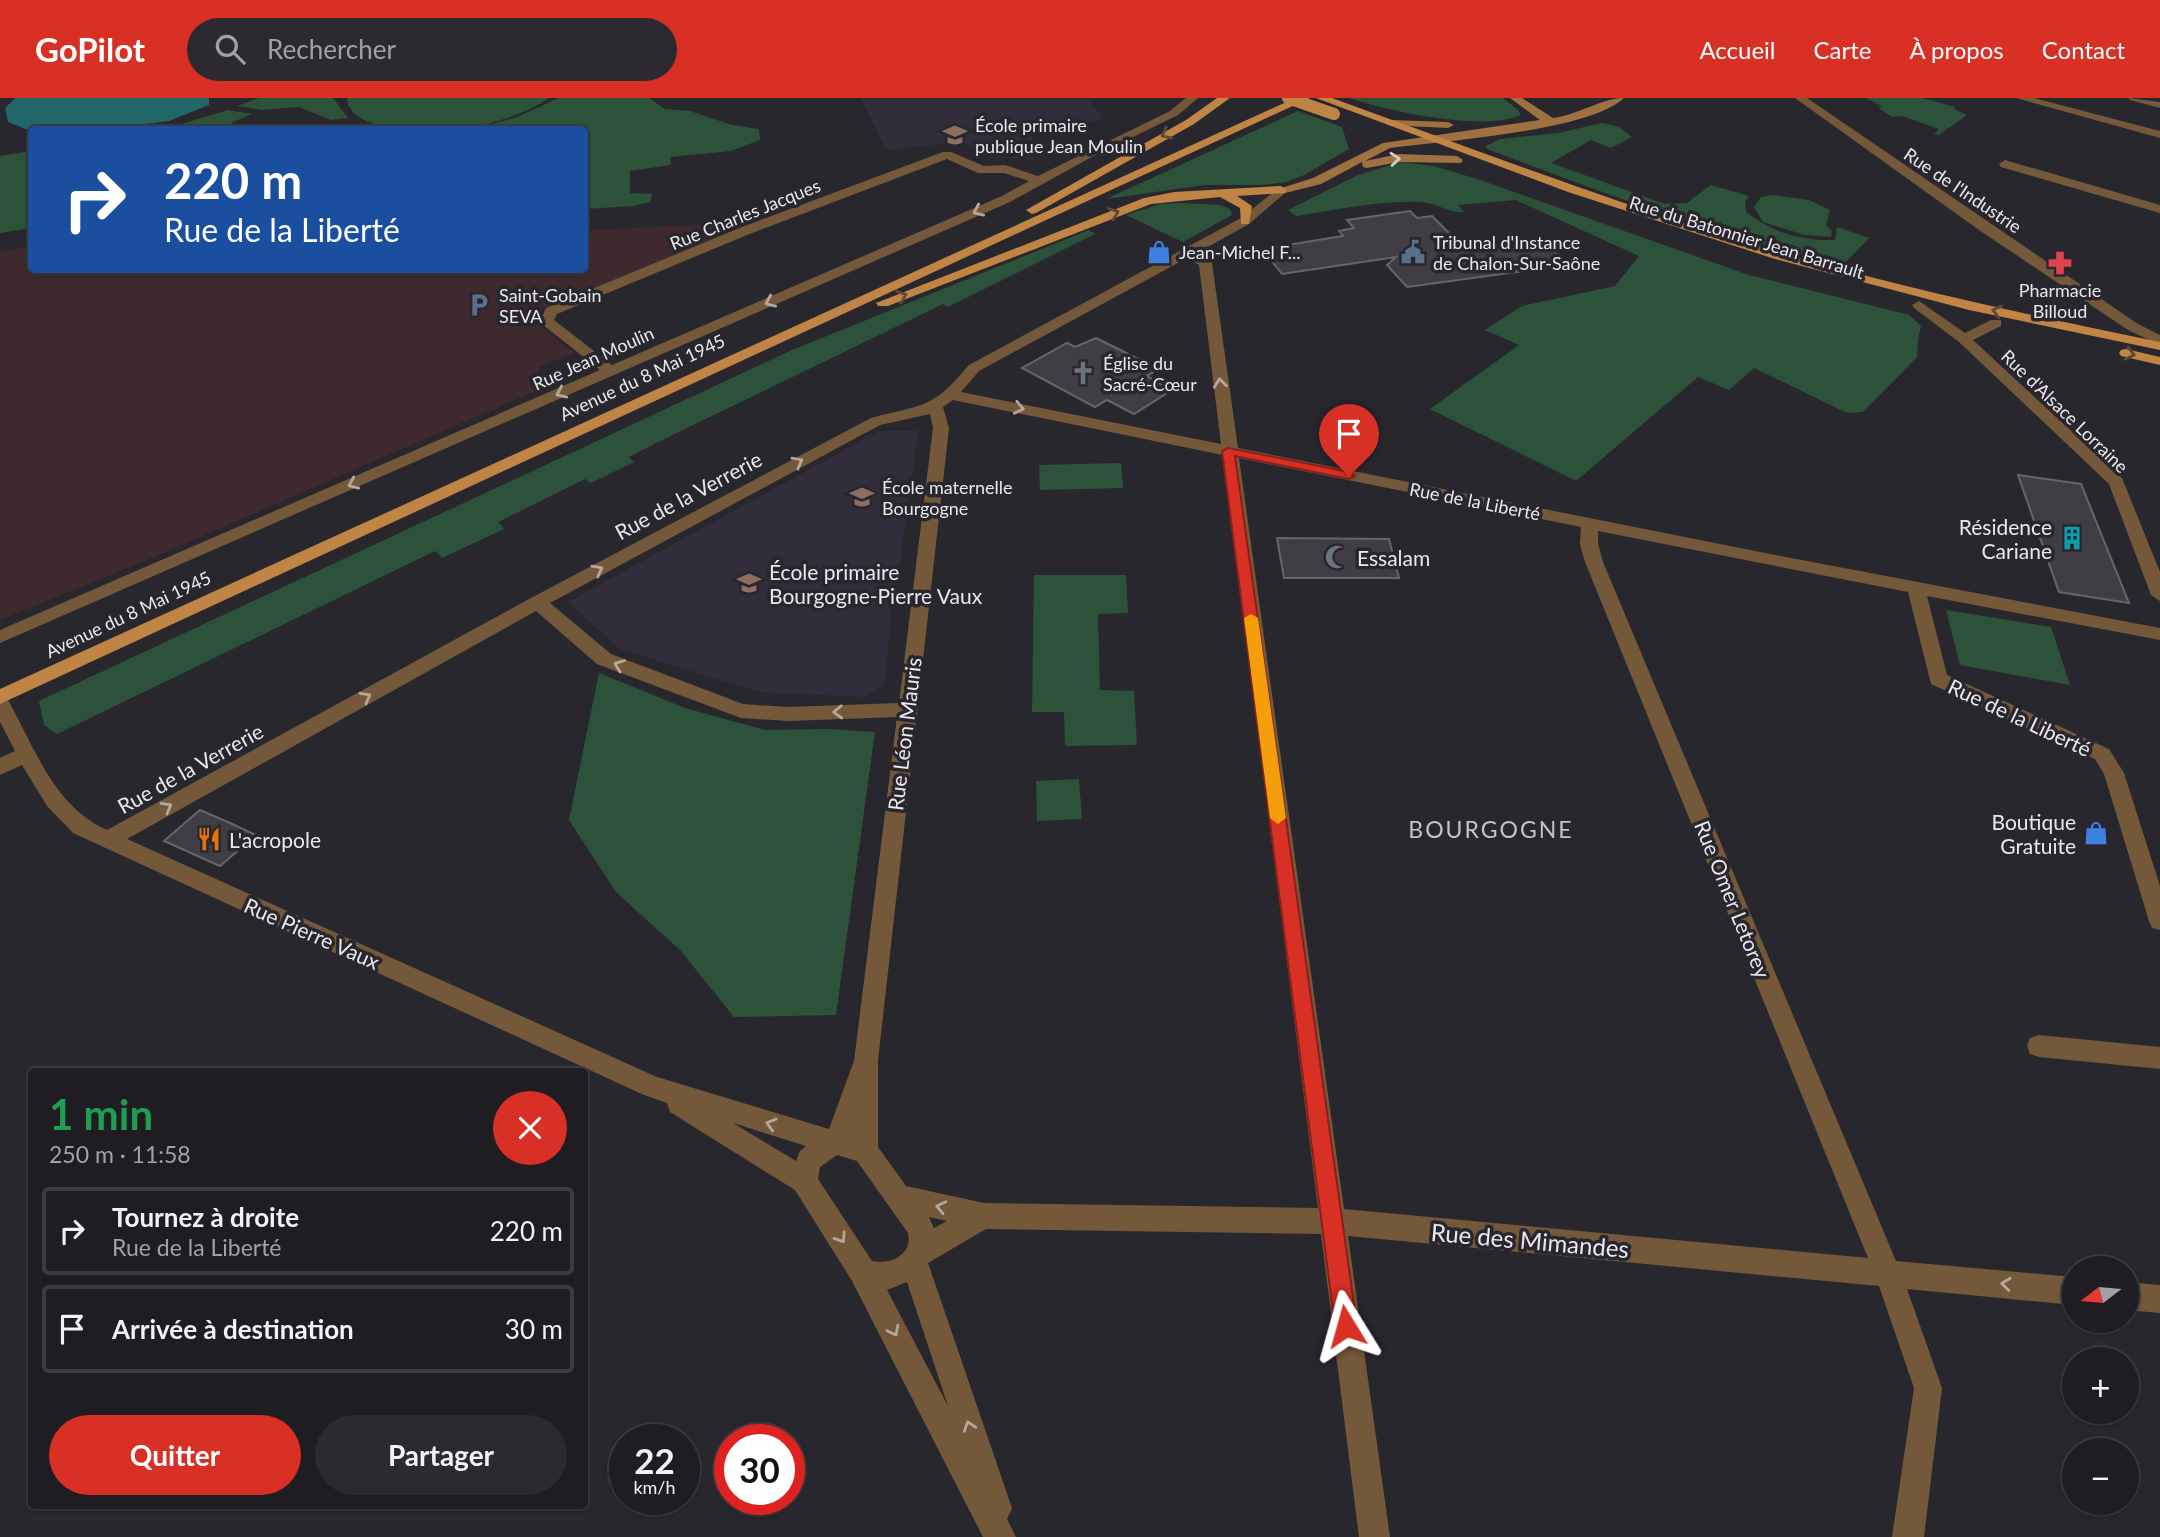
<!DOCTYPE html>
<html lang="fr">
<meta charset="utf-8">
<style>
body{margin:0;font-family:Lato,sans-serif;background:#2c2a2f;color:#f1f3f6;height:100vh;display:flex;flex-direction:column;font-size:26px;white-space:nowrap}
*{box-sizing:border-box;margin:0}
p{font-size:23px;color:#a1a2a5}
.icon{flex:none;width:38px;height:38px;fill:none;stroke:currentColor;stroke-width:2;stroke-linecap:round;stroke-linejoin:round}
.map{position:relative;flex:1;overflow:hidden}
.sheet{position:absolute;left:28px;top:970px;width:560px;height:441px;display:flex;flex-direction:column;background:#1f1d22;border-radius:7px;box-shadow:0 2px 5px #0004,0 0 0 2px #3c3b40}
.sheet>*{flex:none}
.hud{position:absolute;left:28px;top:28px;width:560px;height:147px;border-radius:7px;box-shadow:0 2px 5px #0004,0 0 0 2px #3c3b40;background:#1a4fa0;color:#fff;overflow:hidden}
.needle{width:46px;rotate:254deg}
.controls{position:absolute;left:2062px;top:1158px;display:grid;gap:14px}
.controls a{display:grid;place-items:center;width:77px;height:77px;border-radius:50%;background:#1f1d22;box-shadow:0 2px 5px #0004,0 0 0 2px #3c3b40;font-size:35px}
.speed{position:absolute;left:609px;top:1326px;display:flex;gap:14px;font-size:35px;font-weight:700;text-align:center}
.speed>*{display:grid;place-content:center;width:91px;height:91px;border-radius:50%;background:#1f1d22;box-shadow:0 2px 5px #0004,0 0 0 2px #3c3b40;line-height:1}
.speed small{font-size:18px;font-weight:400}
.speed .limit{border:10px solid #d22;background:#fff;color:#111}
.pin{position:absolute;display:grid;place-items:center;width:60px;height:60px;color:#fff;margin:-72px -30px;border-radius:50% 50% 50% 0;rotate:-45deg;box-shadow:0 0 7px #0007}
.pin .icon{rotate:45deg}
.me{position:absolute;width:77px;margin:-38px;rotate:352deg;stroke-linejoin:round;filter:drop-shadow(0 0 5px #0008)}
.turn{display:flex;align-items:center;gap:24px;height:147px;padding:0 21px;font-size:32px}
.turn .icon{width:91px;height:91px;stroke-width:2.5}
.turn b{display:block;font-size:49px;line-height:60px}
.round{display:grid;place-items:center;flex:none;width:74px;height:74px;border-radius:37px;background:#2c2a2f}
.overview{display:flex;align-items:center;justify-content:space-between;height:119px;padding:0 21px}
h1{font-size:42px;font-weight:700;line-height:52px;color:#1e9e55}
.primary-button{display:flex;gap:14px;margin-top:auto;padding:14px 21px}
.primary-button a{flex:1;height:80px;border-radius:42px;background:#d93025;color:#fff;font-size:28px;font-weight:700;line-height:80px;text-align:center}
.primary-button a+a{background:#2c2a2f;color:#f1f3f6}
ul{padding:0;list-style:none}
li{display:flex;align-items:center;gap:21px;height:88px;margin:0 14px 10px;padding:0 7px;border:4px solid #3c3b40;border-radius:7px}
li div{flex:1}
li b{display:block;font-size:26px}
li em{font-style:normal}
header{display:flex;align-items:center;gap:42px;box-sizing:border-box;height:98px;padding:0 35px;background:#d93025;color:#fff}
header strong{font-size:33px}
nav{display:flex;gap:38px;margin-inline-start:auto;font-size:24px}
.search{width:490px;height:63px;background:#2c2a2f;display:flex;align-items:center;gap:18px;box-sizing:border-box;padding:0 24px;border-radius:38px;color:#a1a2a5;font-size:26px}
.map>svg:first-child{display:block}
.industrial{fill:#3d292e}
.built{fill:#322d3a}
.green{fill:#2c5339}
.water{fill:#216768}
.building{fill:#403d45;stroke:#67646c;stroke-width:2}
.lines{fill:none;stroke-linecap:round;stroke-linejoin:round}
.street{fill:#74583a;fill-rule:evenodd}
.secondary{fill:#9f7141;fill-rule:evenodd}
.primary{fill:#c08545;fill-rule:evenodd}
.primary-bridge{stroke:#c08545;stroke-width:12}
.oneway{stroke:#5e4836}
.oneway2{stroke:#d7cac2}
.oneway3{stroke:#b5a79c}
.route{fill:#d93025;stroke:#8d1f18;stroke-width:2}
.slow{fill:#f59e0b}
.labels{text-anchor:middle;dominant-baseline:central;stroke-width:7;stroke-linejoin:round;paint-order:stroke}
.far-poi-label{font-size:18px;fill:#eae8ed;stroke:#29272e;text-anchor:start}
.far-street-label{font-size:18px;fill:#eae8ed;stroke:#29272e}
.street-label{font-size:21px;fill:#eae8ed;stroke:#29272e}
.poi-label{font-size:21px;fill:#eae8ed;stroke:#29272e;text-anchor:start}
.neighbourhood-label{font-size:23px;letter-spacing:2px;fill:#c4c1ca;stroke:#29272e}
.near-street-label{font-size:24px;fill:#eae8ed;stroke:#29272e}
</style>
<header>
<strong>GoPilot</strong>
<div class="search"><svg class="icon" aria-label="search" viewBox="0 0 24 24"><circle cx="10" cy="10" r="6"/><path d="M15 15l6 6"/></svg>Rechercher</div>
<nav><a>Accueil</a><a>Carte</a><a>À propos</a><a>Contact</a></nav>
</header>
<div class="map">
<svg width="2160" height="1439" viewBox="0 0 2160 1439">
<rect width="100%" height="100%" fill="#29272e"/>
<path class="industrial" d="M749,125L639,174L540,212L533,223L575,255L538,269L540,282L547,288L140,465L0,522V154L31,148L32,172H584L585,132Z"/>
<path class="built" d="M861,0H1088L1100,16L1101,22L1032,30L1033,62L990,59L991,54L958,44L886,52Z
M879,333H918L900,466L891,513L885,586L866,599L759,594L620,551L568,504Z"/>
<path class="green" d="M259,0H333L348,20L331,22L299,9L262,12L237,8Z
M347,0H549C524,17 487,28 458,31C432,34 349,36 347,0Z
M559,0H649L665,11L690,13L732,27L759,31L760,42L731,53L670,59L671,67L630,73V95L652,96L650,104L633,108L585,111L584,32L472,31L515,20Z
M1349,0H1503L1518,12L1521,17C1481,34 1390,13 1349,0Z
M1866,0H1923L1955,9L1954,11L1967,17L1939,37L1934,36L1939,31L1902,18L1892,19L1879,10L1883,9Z
M228,12L252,16L233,24L227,31H165Z
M1298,13L1342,29L1349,51L1304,77L1287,84L1261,87H1205L1106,101Z
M1602,25L1619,29L1632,39L1611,50L1591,42L1551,65L1665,106L1687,105L1711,87L1749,98L1745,104L1746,114C1772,135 1802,143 1835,142L1837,129L1869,140L1843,167C1721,140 1604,95 1487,51L1486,48L1500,41L1558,35Z
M31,53V130L0,135V58Z
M1400,64L1434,68L1480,82L1749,177L1909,217L1921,228L1918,241L1917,259L1863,314L1847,315L1754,270L1729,292L1698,279L1576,383L1430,311L1519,247L1485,232L1522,208L1615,188L1639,158L1516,102L1458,107L1464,114C1449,115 1436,105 1421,104C1380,102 1337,112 1296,118L1288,112L1358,77Z
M1773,97L1809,102L1830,112L1826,127L1832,133L1831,139L1805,137L1763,124L1754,109L1761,99Z
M1182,105L1220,107L1230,111L1232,117L1183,144L1126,117L1160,106Z
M1089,132L1095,136L948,209L943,206L654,346L629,359L634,364L591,385L585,381L498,424L504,431L442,460L435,453L57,636L44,627L39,603L792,252Z
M1121,365L1123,390L1040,392L1039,367Z
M1034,477H1126L1128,515L1098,516L1100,592L1134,593L1137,647L1065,648L1064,614H1032Z
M1946,512L2051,529L2070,587L1960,567Z
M599,575L685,610L765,632L830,631L875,634L836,917L734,919L680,852L616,794L569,722Z
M1079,681L1082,721L1037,723L1036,683Z"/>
<path class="water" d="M15,0H209V7L169,23L108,31L31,33L8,24L5,10Z"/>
<path class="building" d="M1410,113L1417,120L1432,118L1466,152L1541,142L1569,167L1407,189L1387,167L1396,159L1282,176L1262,151L1343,138L1339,133L1354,130L1347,122Z
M1096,240L1159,271L1147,278L1172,292L1134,316L1107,302L1095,309L1022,270L1067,245L1075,249Z
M2018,377L2081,386L2129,505L2059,494Z
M1277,440L1389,441L1399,480H1284Z
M200,712L230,725L256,737L220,768L164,743Z"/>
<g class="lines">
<path class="street" d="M1186,0H1198L1178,17L1088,61L1010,104L0,545V532L600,272L542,226L540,223L546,210L742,129L943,54H951L984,68L1005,67L1038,78L1170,13ZM947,61L978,75H1004L1029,83L1002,98L612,267L554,222L557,216L752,135Z
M1795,0H1807L2138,226L2160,237V247L2128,232L1979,132Z
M2016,0H2034L2160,33V40Z
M2128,0L2160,4V10L2130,2Z
M2005,62L2160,107V115L2001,69L1999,66Z
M1281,88L1287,92L1285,95L1249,126L1197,155L1212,165L1238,350L1765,455L2160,530V542L1927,498L1947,577L2109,651L2124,675L2160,788V832L2152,830L2149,823L2104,676L2095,661L1931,586L1908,494L1598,433V446L1603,464L1896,1163L2074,1179V1207L1907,1191L1942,1290L1924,1439H1892L1914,1290L1879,1188L1348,1138L1390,1439H1359L1321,1136L986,1131L928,1165L1012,1410L1007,1421L1016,1439H983L852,1183L795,1092L670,1014L667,1005L644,997L73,735L47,708L22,667L0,677V660L15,653L0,624V598L7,600C34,648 53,708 107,732L531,500L871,320C924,306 931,312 969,267L1241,120ZM1187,160L1199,167L1221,346L961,294L979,273ZM953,302L1223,357L1318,1110L984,1105L906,1088L878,1049V963L949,330L943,309ZM930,316L933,330L899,605L788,609L743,606L611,556L550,505L880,327ZM1239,360L1581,429L1580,446L1585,464L1868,1160L1344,1111ZM536,513L597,566L741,620L788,623L897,619L854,963L829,1031L657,979L127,741ZM733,1025L806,1048L800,1053L796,1063ZM837,1057L857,1063L908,1135C913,1157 890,1167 872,1163L818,1081L820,1069ZM929,1119L947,1123L934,1130ZM907,1184L948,1308L887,1192Z
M1919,203L1965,235L1991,222H2001V228L1973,242L2122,380L2160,474V503L2151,497L2109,386L1959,244L1914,210L1912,207Z
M2039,937L2160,949V971L2039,959L2030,956L2027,948L2030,940Z
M2126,1184L2160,1187V1215L2126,1212Z"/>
<path class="secondary" d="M1510,0H1522L1553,20C1578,17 1602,0 1624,0C1590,33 1442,43 1390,50L1365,63L1399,56L1457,58L1463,62L1461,65L1399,64L1367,70L1363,69L1362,64L1321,86L1281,96L1275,92L1313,80L1383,45L1540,22Z
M1391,22L1448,24L1454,27L1448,30L1387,27V23Z"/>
<path class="primary" d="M1217,0H1230L1194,26L1036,115L1032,116L1026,112L1186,22Z
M1295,0H1310L0,606V591Z
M1316,0H1332C1462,47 1591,96 1722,137C1866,182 2013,214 2160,244V252L1969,212L1775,161L1568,94Z
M1281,88L1287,92L1285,95L1237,98L1252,108L1249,126H1241L1240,110L1220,99L1151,106L888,208H878L876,205L1144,100L1174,94Z
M2126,251L2160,259V267L2121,258L2119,255L2121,252Z"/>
<path class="primary-bridge" d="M1288,0L1334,16"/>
</g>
<defs><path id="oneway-chevron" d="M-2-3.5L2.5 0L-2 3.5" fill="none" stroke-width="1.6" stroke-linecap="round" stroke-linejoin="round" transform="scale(1.75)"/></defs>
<g class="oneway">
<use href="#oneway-chevron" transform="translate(1166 36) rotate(152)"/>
<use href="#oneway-chevron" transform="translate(1114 115) rotate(-21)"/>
<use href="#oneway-chevron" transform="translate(902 198) rotate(-20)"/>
<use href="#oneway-chevron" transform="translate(1997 213) rotate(-166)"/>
<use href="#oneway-chevron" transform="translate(2130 256) rotate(13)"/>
</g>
<use class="oneway2" href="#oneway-chevron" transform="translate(1395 61) rotate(-5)"/>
<g class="oneway3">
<use href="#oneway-chevron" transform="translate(978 113) rotate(156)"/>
<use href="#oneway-chevron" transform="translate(770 204) rotate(156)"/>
<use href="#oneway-chevron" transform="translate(1220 285) rotate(-97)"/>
<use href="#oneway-chevron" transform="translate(561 295) rotate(156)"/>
<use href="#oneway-chevron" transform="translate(1019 310) rotate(12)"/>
<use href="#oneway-chevron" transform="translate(798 364) rotate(-28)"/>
<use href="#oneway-chevron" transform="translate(353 386) rotate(156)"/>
<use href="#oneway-chevron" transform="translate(598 472) rotate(-28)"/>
<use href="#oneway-chevron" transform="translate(619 567) rotate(-159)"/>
<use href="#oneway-chevron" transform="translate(366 599) rotate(-29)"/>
<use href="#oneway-chevron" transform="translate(838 614) rotate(178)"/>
<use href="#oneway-chevron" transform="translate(167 709) rotate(-29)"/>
<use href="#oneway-chevron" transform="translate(771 1026) rotate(-163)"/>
<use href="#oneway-chevron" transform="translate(941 1109) rotate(-167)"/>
<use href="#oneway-chevron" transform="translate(841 1140) rotate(57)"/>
<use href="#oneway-chevron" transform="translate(2006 1186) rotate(-174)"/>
<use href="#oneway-chevron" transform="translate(894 1233) rotate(63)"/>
<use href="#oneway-chevron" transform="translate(969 1328) rotate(-109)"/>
</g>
<path class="route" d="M1228,350L1349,374L1355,378L1349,381L1235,358L1357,1228L1353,1236L1346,1239L1338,1236L1335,1228L1222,353Z"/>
<path class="slow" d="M1251,516L1258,520L1286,720L1278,726L1270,720L1244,520Z"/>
<defs>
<g id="school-bare" transform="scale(1.89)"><path d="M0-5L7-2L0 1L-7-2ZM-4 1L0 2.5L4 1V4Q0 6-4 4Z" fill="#8d6e63" stroke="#29272e" stroke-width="2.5" paint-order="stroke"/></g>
<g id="shop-bare" transform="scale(1.89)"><path d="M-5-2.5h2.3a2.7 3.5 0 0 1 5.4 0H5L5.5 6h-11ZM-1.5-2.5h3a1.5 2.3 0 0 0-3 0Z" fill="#3f7fe0" stroke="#29272e" stroke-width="2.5" paint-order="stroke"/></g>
<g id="civic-bare" transform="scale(1.89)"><path d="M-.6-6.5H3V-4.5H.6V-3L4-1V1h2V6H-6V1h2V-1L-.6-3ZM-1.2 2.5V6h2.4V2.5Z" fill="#5c6f8a" stroke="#29272e" stroke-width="2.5" paint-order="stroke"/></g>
<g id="pharmacy-bare" transform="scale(1.89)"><path d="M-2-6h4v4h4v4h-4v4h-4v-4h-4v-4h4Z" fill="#e0444e" stroke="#29272e" stroke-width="2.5" paint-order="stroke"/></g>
<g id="parking-bare" transform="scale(1.89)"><path d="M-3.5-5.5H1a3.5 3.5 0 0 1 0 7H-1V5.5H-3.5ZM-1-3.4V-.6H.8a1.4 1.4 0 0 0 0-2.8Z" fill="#5c6f8a" stroke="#29272e" stroke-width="2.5" paint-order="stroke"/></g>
<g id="church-bare" transform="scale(1.89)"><path d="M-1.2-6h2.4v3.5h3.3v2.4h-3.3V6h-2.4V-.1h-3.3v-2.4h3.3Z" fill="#6b7280" stroke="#29272e" stroke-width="2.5" paint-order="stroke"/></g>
<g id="building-bare" transform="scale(1.89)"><path d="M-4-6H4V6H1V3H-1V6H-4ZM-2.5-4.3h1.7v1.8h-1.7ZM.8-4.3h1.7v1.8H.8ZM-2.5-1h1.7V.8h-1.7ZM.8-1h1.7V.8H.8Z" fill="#0f9aa8" stroke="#29272e" stroke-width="2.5" paint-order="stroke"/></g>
<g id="mosque-bare" transform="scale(1.89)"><path d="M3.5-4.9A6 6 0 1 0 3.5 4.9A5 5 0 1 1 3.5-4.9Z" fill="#6b7280" stroke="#29272e" stroke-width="2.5" paint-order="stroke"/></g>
<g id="restaurant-bare" transform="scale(1.89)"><path d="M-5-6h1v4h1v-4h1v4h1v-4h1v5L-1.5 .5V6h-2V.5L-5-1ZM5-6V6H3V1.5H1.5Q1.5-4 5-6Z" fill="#e8710a" stroke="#29272e" stroke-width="2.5" paint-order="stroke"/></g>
</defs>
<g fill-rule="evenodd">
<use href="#school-bare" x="955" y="37"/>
<use href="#shop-bare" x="1159" y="154"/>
<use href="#civic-bare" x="1413" y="154"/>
<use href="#pharmacy-bare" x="2060" y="165"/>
<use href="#parking-bare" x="479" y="207"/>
<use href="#church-bare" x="1083" y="275"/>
<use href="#school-bare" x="862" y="399"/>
<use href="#building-bare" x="2072" y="440"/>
<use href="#mosque-bare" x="1337" y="459"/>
<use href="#school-bare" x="749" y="485"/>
<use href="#shop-bare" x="2096" y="735"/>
<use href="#restaurant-bare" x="209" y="741"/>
</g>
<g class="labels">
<g class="far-poi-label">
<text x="975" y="27">École primaire<tspan x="975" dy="21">publique Jean Moulin</tspan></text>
<text x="1433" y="144">Tribunal d'Instance<tspan x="1433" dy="21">de Chalon-Sur-Saône</tspan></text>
<text x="1179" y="154">Jean-Michel F...</text>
<text x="2060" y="192" text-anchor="middle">Pharmacie<tspan x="2060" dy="21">Billoud</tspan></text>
<text x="499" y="197">Saint-Gobain<tspan x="499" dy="21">SEVA</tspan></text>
<text x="1103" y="265">Église du<tspan x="1103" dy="21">Sacré-Cœur</tspan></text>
<text x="882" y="389">École maternelle<tspan x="882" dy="21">Bourgogne</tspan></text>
</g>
<g class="far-street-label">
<text transform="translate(1963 92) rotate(34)">Rue de l'Industrie</text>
<text transform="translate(745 116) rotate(-22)">Rue Charles Jacques</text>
<text transform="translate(1747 139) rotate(17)">Rue du Batonnier Jean Barrault</text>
<text transform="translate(593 260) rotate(-24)">Rue Jean Moulin</text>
<text transform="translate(642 279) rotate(-25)">Avenue du 8 Mai 1945</text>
<text transform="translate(2065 313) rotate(44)">Rue d'Alsace Lorraine</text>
<text transform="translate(1475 403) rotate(11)">Rue de la Liberté</text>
<text transform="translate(128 516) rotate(-25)">Avenue du 8 Mai 1945</text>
</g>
<g class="street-label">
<text transform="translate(688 397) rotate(-28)">Rue de la Verrerie</text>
<text transform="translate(2020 619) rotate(25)">Rue de la Liberté</text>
<text transform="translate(904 636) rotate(-83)">Rue Léon Mauris</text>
<text transform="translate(190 670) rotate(-29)">Rue de la Verrerie</text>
<text transform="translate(1733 801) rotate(68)">Rue Omer Letorey</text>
<text transform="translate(312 835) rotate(24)">Rue Pierre Vaux</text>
</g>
<g class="poi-label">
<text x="2052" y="428" text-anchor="end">Résidence<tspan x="2052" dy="24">Cariane</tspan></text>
<text x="1357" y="459">Essalam</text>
<text x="769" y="473">École primaire<tspan x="769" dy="24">Bourgogne-Pierre Vaux</tspan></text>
<text x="2076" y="723" text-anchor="end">Boutique<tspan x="2076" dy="24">Gratuite</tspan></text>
<text x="229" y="741">L'acropole</text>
</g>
<g class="neighbourhood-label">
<text x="1491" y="731">BOURGOGNE</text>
</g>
<g class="near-street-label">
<text transform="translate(1530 1142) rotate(5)">Rue des Mimandes</text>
</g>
</g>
</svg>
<div class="controls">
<a><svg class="needle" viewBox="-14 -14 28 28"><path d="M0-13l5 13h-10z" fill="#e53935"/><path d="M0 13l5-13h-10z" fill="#a1a2a5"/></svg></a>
<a>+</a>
<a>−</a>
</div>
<div class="speed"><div>22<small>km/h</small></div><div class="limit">30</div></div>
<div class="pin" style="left:1349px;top:378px;background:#d93025"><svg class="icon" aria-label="arrive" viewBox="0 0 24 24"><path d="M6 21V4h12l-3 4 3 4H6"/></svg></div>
<svg class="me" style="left:1346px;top:1228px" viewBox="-20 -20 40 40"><path d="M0-17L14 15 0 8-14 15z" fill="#d93025" stroke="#fff" stroke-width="4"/></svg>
<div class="hud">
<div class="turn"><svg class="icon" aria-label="right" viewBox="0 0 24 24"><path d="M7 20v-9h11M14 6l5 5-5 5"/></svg><div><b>220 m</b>Rue de la Liberté</div></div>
</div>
<section class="sheet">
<div class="overview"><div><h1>1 min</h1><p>250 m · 11:58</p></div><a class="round" style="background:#d93025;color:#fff"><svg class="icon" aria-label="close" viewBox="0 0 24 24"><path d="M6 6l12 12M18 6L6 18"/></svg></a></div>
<ul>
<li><svg class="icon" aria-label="right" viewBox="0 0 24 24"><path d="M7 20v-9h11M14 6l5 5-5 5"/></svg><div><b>Tournez à droite</b><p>Rue de la Liberté</p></div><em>220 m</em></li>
<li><svg class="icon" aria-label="arrive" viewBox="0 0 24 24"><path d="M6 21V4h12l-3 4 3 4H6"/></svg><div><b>Arrivée à destination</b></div><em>30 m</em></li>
</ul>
<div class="primary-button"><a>Quitter</a><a>Partager</a></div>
</section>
</div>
